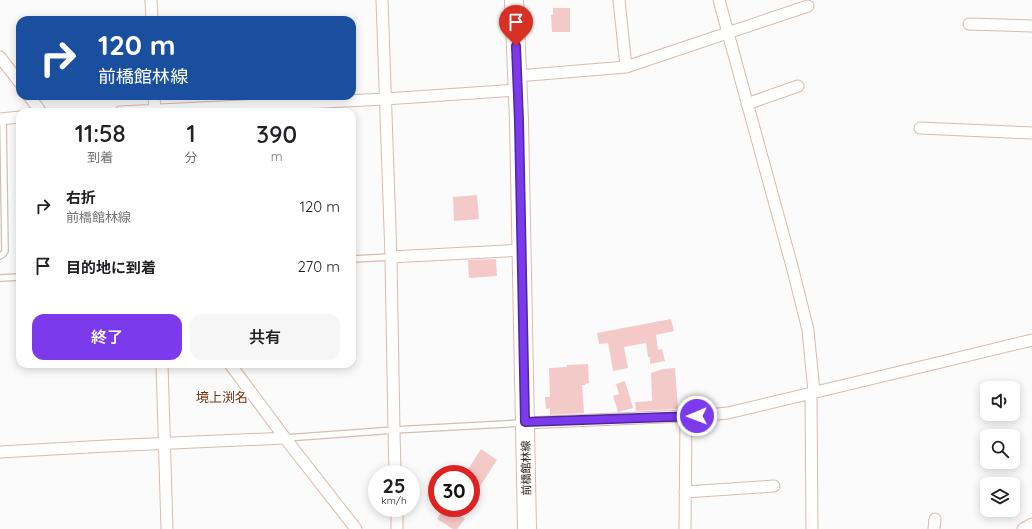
<!DOCTYPE html>
<html lang="ja">
<meta charset="utf-8">
<style>
body{margin:0;font-family:Quicksand,"Noto Sans JP",sans-serif;background:#f6f6f6;color:#202124;height:100vh;display:flex;flex-direction:column;font-size:15px;white-space:nowrap}
*{box-sizing:border-box;margin:0}
p{font-size:13px;color:#757577}
.icon{flex:none;width:22px;height:22px;fill:none;stroke:currentColor;stroke-width:2;stroke-linecap:round;stroke-linejoin:round}
.map{position:relative;flex:1;overflow:hidden}
.panel{position:absolute;left:16px;top:108px;width:340px;height:260px;display:flex;flex-direction:column;background:#fff;border-radius:12px;box-shadow:0 2px 10px #0003}
.panel>*{flex:none}
.top-card{position:absolute;left:16px;top:16px;width:340px;height:84px;border-radius:12px;box-shadow:0 2px 10px #0003;background:#1a4fa0;color:#fff;overflow:hidden}
.tools{position:absolute;left:980px;top:381px;display:grid;gap:8px}
.tools a{display:grid;place-items:center;width:40px;height:40px;border-radius:8px;background:#fff;box-shadow:0 2px 10px #0003;font-size:20px}
.speed{position:absolute;left:368px;top:465px;display:flex;gap:8px;font-size:20px;font-weight:700;text-align:center}
.speed>*{display:grid;place-content:center;width:52px;height:52px;border-radius:50%;background:#fff;box-shadow:0 2px 10px #0003;line-height:1}
.speed small{font-size:10px;font-weight:400}
.speed .limit{border:6px solid #d22;background:#fff;color:#111}
.pin{position:absolute;display:grid;place-items:center;width:34px;height:34px;color:#fff;margin:-41px -17px;border-radius:50% 50% 50% 0;rotate:-45deg;box-shadow:0 0 4px #0007}
.pin .icon{rotate:45deg}
.me{position:absolute;width:44px;margin:-22px;rotate:269deg;stroke-linejoin:round;filter:drop-shadow(0 0 3px #0008)}
.turn{display:flex;align-items:center;gap:14px;height:84px;padding:0 16px;font-size:18px}
.turn .icon{width:52px;height:52px;stroke-width:2.5}
.turn b{display:block;font-size:28px;line-height:34px}
.eta{display:flex;justify-content:space-evenly;align-items:center;height:68px;text-align:center}
.eta b{font-size:24px;font-weight:600;line-height:28px}
.action{display:flex;gap:8px;margin-top:auto;padding:8px 16px}
.action a{flex:1;height:46px;border-radius:12px;background:#7c3aed;color:#fff;font-size:16px;font-weight:600;line-height:46px;text-align:center}
.action a+a{background:#f6f6f6;color:#202124}
ul{padding:0;list-style:none}
li{display:flex;align-items:center;gap:12px;height:60px;padding:0 16px}
li div{flex:1}
li b{display:block;font-size:15px}
li em{font-style:normal}
.map>svg:first-child{display:block}
.building{fill:#f4cac8}
.lines{fill:none;stroke-linecap:round;stroke-linejoin:round}
.lane-casing{stroke:#d6bcaf;stroke-width:8}
.street-casing{stroke:#d6bcaf;stroke-width:13}
.primary-casing{stroke:#d6bcaf;stroke-width:20}
.lane{stroke:#fff;stroke-width:5.5}
.street{stroke:#fff;stroke-width:11}
.primary{stroke:#fff;stroke-width:18}
.route-casing{stroke:#51269a;stroke-width:10}
.route{stroke:#7c3aed;stroke-width:7}
.labels{text-anchor:middle;dominant-baseline:central;stroke-width:3;stroke-linejoin:round;paint-order:stroke}
.street-label{font-size:11px;fill:#281e1a;stroke:#fbfbfb}
.quarter-label{font-size:13px;fill:#763615;stroke:#fbfbfb}
</style>
<div class="map">
<svg width="1032" height="529" viewBox="0 0 1032 529">
<rect width="100%" height="100%" fill="#fbfbfb"/>
<path class="building" d="M553,8H570V32H552L551,15H553Z
M477,195L479,219L454,221L453,197Z
M496,259L497,276L469,278L468,260Z
M671,319L674,331L656,335L658,350L662,349L665,361L650,364V357H648L646,343L624,347L628,368L613,371L608,343L599,344L597,333Z
M588,364L589,383L585,384V385H582L584,413L550,415V408L546,409L545,397H550L549,368L567,367V365Z
M675,368L678,409L636,411L635,402L652,401L651,373L663,369Z
M625,381L633,408L618,412L613,396L619,394L616,384Z
M481,449L497,460L471,500V474H465Z
M444,508H466L461,516L465,519L457,529H453L437,519Z"/>
<g class="lines">
<g class="lane-casing">
<path id="lane" d="M0,256L3,254L5,251L3,119
M352,259L391,257
M0,278L20,277
M286,438L394,430L522,423"/>
</g>
<g class="street-casing">
<path id="street" d="M151,0L152,20
M382,0L391,257L394,430L395,474
M619,0L626,67
M719,0L793,270L808,330L814,392
M969,24L1032,26
M0,57L20,83
M517,76L626,67L808,6
M29,96L41,112
M154,96L155,112
M747,104L798,86
M120,112L385,99L517,90
M0,119L20,117
M920,128L1032,133
M391,257L522,250
M162,364L167,529
M230,364L285,438L356,529
M811,393L812,529
M525,423L708,415L728,413L933,364L1032,340
M0,452L106,446L285,438
M685,492L774,486
M397,508V529
M685,529L686,416
M934,529L935,519
M1023,529L1032,524"/>
</g>
<g class="primary-casing">
<path id="primary" d="M514,0L519,121L527,529"/>
</g>
<use href="#lane" class="lane"/>
<use href="#street" class="street"/>
<use href="#primary" class="primary"/>
</g>
<g class="lines">
<g class="route-casing">
<path id="route" d="M516,46L519,121L525,422L697,416"/>
</g>
<use href="#route" class="route"/>
</g>
<g class="labels">
<g class="street-label">
<text transform="translate(526 468) rotate(-91)">前橋館林線</text>
</g>
<g class="quarter-label">
<text x="222" y="397">境上渕名</text>
</g>
</g>
</svg>
<div class="tools">
<a><svg class="icon" aria-label="sound" viewBox="0 0 24 24"><path d="M4 9h4l5-4v14l-5-4H4zM17 9q2 3 0 6"/></svg></a>
<a><svg class="icon" aria-label="search" viewBox="0 0 24 24"><circle cx="10" cy="10" r="6"/><path d="M15 15l6 6"/></svg></a>
<a><svg class="icon" aria-label="layers" viewBox="0 0 24 24"><path d="M12 4l9 5-9 5-9-5zM3 14l9 5 9-5"/></svg></a>
</div>
<div class="speed"><div>25<small>km/h</small></div><div class="limit">30</div></div>
<div class="pin" style="left:516px;top:46px;background:#d93025"><svg class="icon" aria-label="arrive" viewBox="0 0 24 24"><path d="M6 21V4h12l-3 4 3 4H6"/></svg></div>
<svg class="me" style="left:697px;top:416px" viewBox="-20 -20 40 40"><circle r="17" fill="#7c3aed" stroke="#fff" stroke-width="3"/><path d="M0-11L8 9 0 5-8 9z" fill="#fff"/></svg>
<div class="top-card">
<div class="turn"><svg class="icon" aria-label="right" viewBox="0 0 24 24"><path d="M7 20v-9h11M14 6l5 5-5 5"/></svg><div><b>120 m</b>前橋館林線</div></div>
</div>
<section class="panel">
<div class="eta">
<div><b>11:58</b><p>到着</p></div>
<div><b>1</b><p>分</p></div>
<div><b>390</b><p>m</p></div>
</div>
<ul>
<li><svg class="icon" aria-label="right" viewBox="0 0 24 24"><path d="M7 20v-9h11M14 6l5 5-5 5"/></svg><div><b>右折</b><p>前橋館林線</p></div><em>120 m</em></li>
<li><svg class="icon" aria-label="arrive" viewBox="0 0 24 24"><path d="M6 21V4h12l-3 4 3 4H6"/></svg><div><b>目的地に到着</b></div><em>270 m</em></li>
</ul>
<div class="action"><a>終了</a><a>共有</a></div>
</section>
</div>
